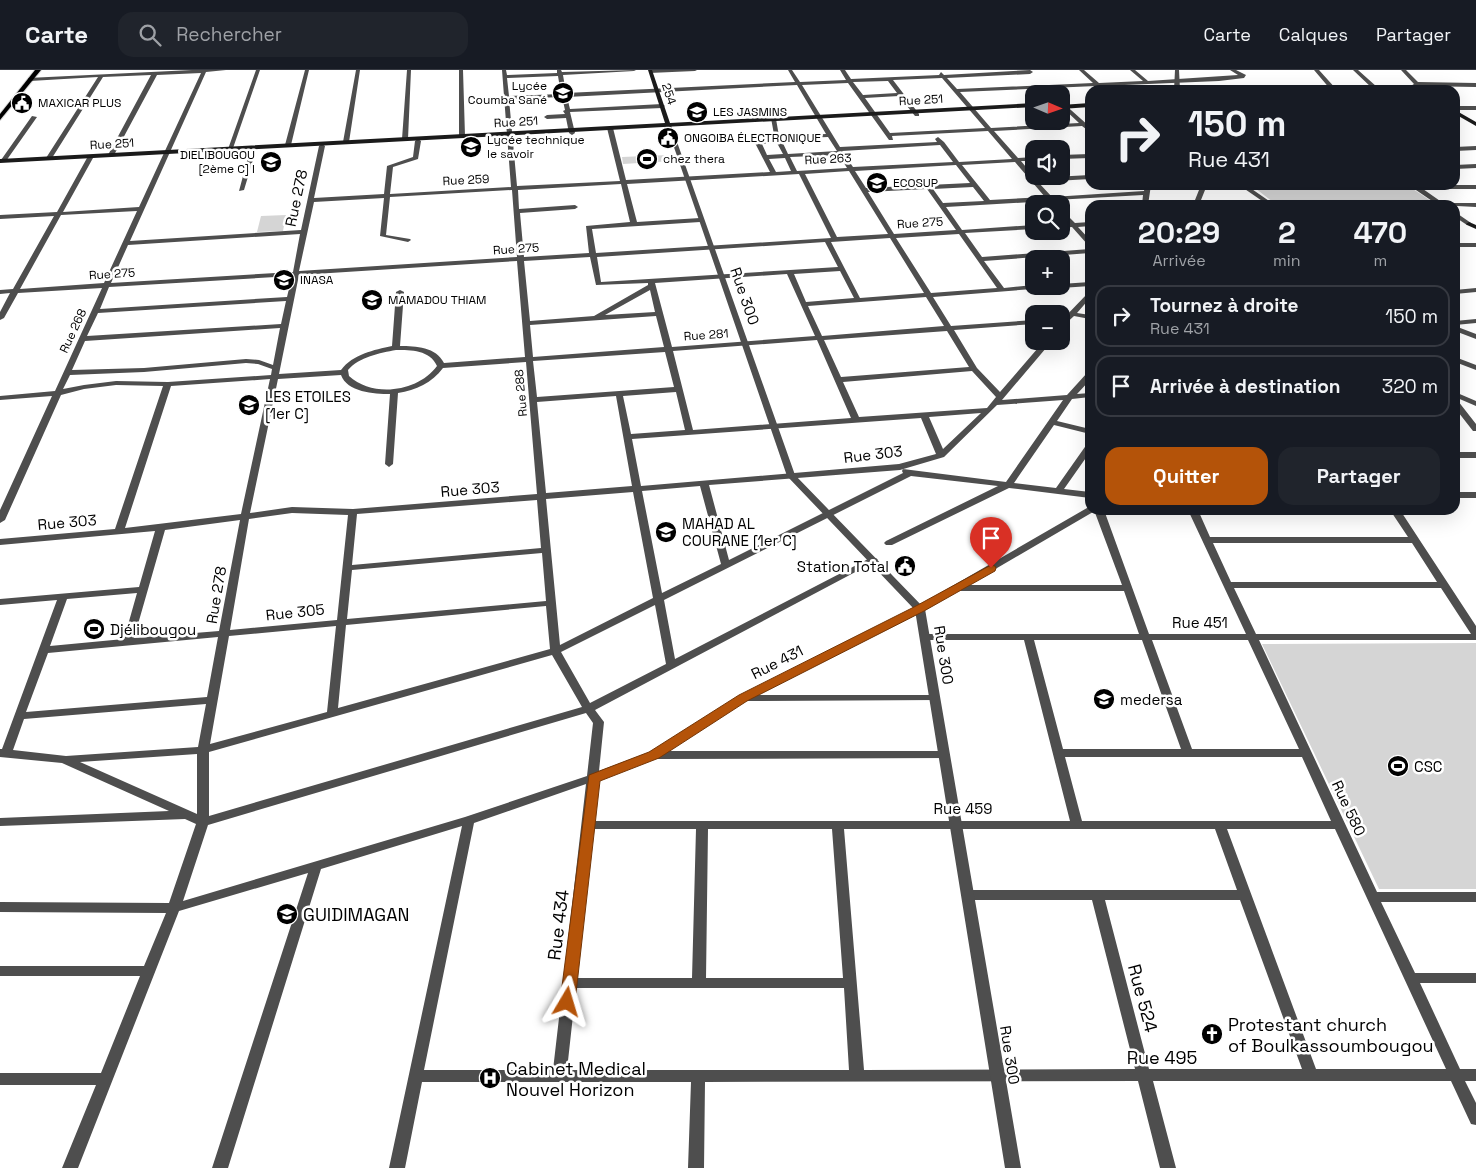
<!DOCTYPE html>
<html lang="fr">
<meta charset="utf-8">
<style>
body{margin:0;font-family:"Space Grotesk",sans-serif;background:#20242c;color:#f1f3f6;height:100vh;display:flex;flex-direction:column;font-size:19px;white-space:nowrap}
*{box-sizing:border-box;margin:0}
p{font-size:16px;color:#9ea1a6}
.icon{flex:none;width:28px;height:28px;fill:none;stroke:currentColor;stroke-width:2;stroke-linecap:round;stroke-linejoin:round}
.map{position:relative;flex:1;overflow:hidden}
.panel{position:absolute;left:1085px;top:130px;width:375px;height:315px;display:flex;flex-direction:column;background:#171b24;border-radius:15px;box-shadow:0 5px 20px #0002}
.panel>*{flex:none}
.banner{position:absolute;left:1085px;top:15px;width:375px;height:105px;border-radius:15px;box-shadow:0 5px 20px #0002;background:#171b24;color:#f1f3f6;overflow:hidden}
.needle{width:32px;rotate:92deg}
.buttons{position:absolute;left:1025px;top:15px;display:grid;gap:10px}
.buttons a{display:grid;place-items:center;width:45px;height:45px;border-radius:10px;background:#171b24;box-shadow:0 5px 20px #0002;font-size:25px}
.pin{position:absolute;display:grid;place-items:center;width:42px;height:42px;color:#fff;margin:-51px -21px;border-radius:50% 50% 50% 0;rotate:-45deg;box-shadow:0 0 5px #0007}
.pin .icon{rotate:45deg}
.me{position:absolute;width:55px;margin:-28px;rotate:7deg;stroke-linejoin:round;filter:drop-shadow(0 0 4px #0008)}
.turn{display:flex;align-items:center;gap:18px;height:105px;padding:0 20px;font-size:22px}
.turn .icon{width:65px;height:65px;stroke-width:2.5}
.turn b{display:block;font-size:35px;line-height:42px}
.eta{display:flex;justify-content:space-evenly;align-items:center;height:85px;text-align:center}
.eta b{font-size:30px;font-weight:700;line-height:35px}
.button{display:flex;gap:10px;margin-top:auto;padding:10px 20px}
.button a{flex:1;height:58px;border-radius:15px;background:#b45309;color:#fff;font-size:20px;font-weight:700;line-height:58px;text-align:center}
.button a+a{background:#20242c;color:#f1f3f6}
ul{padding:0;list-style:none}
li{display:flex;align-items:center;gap:15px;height:62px;margin:0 10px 8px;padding:0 10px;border:2px solid #363941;border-radius:15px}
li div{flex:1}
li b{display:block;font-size:19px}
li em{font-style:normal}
header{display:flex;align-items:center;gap:30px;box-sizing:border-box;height:70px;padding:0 25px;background:#171b24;border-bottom:1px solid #363941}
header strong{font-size:24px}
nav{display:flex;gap:28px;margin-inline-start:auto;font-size:18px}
.search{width:350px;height:45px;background:#20242c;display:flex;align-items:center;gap:12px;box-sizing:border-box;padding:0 18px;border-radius:15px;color:#9ea1a6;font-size:19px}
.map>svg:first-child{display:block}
.green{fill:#d5d5d5}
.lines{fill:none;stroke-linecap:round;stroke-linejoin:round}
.primary-casing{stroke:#dbdbdb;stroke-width:2}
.minor{fill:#4e4e4e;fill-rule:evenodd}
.tertiary{fill:#4e4e4e;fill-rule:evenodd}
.secondary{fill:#1b1b1b;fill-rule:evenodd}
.primary{fill:#000;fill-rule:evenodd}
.route{fill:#b45309;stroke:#753606}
.labels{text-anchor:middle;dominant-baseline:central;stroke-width:5;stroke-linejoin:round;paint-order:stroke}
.far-poi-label{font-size:12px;fill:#000;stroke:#fff;text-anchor:start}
.far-street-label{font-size:12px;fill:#000;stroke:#fff}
.street-label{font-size:15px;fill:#000;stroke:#fff}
.poi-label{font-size:15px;fill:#000;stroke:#fff;text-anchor:start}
.near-poi-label{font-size:18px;fill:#000;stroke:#fff;text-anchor:start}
.near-street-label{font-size:18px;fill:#000;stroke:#fff}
</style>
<header>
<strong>Carte</strong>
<div class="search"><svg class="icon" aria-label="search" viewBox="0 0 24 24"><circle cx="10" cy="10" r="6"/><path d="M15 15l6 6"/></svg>Rechercher</div>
<nav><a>Carte</a><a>Calques</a><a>Partager</a></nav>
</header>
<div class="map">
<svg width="1476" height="1098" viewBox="0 0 1476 1098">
<rect width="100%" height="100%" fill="#fff"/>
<path class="green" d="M669,85L672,91L623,94L622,87Z
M1251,115H1407L1437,135H1277Z
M286,145L283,161L257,162L261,146Z
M1476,573V819H1379L1262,574Z"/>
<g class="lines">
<g class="primary-casing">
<path id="primary" d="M35,0H41L0,50V44Z"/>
</g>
<path class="minor" d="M192,0H226L206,2L130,171L301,160L319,76L322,74L325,76L314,128L384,124L387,96L413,87L415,71L418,69L421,71L418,89L393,97L390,124L511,117L502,0H506L507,5L557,3V0H561L562,2L636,0L634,1L563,5L566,23L795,12L788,0H792L800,12L846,10L840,0H845L851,9L939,5L941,2L944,5L1030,0L1033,2L1030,4L947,8L957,19L1093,13L1079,0H1084L1099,13L1143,11L1130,0H1135L1148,11L1238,5L1230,0H1236L1246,5L1244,8L1219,11L1101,16L1099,18L1096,16L960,22L991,58L1079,53L1061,36L1062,32L1090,57V62L1082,56L994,61L1018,88L1034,87V91H1021L1035,108L1090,105V109L1038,112L1052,127L1144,121L1145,115H1151L1148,135H1142L1143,125L1055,130L1056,132L1053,134L1048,131L946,137L962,160L1034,155V159L965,163L982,187L1090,179V183L984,191L1004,218L1034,215L1061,216V214L1090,212V216L1061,218L1058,217L933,227L951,256L1034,250V254L954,260L977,298L1000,322L1044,271H1052L1002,330L1067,325L1087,303H1090V310L1077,324L1090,323V327L1072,329L1057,351L1090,359V364L1054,355L1014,413L1056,418L1087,374L1090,373V382L1064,419L1090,422V428L1009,418L892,475H886L884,473L886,471L998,416L911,406L664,530L675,589L870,488H876L878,490L595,640L604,652L599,701L650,682L739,626L916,537L1087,438L1090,437V440H1104L1149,564H1246L1188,440H1198L1210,467H1408L1390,440H1400L1476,556V570H1259L1377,822H1476V832H1381L1415,903H1476V913H1420L1460,999H1476V1011H1465L1476,1033V1055L1471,1054L1451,1011H1153L1176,1098H1160L1138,1011L705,1012L704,1098H688L691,1012H422L405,1098H389L462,756L321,799L228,1098H212L308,803L179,841L78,1098H62L96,1015H0V1003H101L140,906H0V896H144L166,843L0,842V832L169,833L196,754L185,749L0,756V748L169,741L62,693L0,687V679H2L57,530L0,535V529L139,517L155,461L0,475V469L115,459L163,316L116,315L84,319L61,325L5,450L0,453V440L52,326L0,330V326L55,321L102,218L18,223L4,248L0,250V242L10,223L0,224V220L13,219L54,146L0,149V145L57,142L87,88L90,86L93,88L63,142L139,137L201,3L157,5L114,85L111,87L108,85L151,5L103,7L52,88L49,90L46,88L98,7L30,11L28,8ZM558,6L561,24L509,26L507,8ZM942,8L985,58L890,63L865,28L899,26L915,46H919V44L893,10ZM888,11L897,23L863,25L853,12ZM848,13L889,70H893L892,66L988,61L1012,89L959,92L944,72L938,67L935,69L937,72L840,77L802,15ZM797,15L826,64L779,66L776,49L771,48L775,70L755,73L770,102L626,110L613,58L610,56L607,58L620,111L517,116L509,29L562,27L565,40L563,41L565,44L547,45L544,47L547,49L566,48L569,63L572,65L575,63L570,42L662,38L665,36L662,34L570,39L567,27ZM828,67L837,81L788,84L781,69ZM777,73L783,84L767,85L762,74ZM940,75L953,92L853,97L842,81ZM839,85L847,98L797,101L790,87ZM785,88L791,101L776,102L769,89ZM1015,92L1045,127L990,130L962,95ZM956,95L970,113L866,118L855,101ZM849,101L888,164L837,167L805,104ZM799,104L831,168L596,183L592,159L700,152L703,150L700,148L637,152L627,114ZM621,114L630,152L586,156L589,183L524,187L520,143L575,139L578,137L575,135L519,139L518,120ZM973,117L984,131L943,133L933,119ZM927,119L956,160L894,164L868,122ZM512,120L517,187L299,201L314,132L384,128L380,166L408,172L411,170L410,169L386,165L390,127ZM137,141L104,213L20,219L61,145ZM300,164L293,202L111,213L128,175ZM959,164L997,218L931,223L896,168ZM890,168L924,223L860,228L831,172ZM825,172L838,197L601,212L597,187ZM590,187L596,215L648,213V215L594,246L530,251L524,191ZM517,191L525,287L444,293C436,277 416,276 400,276L404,222L400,220L396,222L392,276C374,280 353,284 341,300L279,304L299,205ZM840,201L854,228L806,232L794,204ZM787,204L815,266L672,277L655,213ZM292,206L287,227L100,239L109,217ZM650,220L655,242L605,245ZM926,227L944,256L822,266L808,236ZM286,231L281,254L87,266L98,243ZM656,246L664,277L533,287L530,255ZM280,258L273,295L259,290L246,289L144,298L72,300L85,271ZM947,261L969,297L841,307L824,270ZM817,270L851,348L693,360L673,281ZM396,280C411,280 430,280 437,296C418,322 373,328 349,306L348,300C359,287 380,283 396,280ZM665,282L674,317L537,327L533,291ZM526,292L537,424L353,439L292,437L250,443L278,309L341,305C347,322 374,324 390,324L385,394L389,397L393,394L398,323C416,320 432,313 443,298ZM246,293L258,294L272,299L271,305L168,312L116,311L84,315L63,319L70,305L144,302ZM972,301L996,327L987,338L859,347L843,312ZM270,309L241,444L125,458L171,316ZM676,322L685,360L631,364L623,326ZM616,326L632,416L546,423L537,332ZM1063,330L1006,412L903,399L902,401L903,403L729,490L709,415L900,400L944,387L997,335ZM981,343L943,379L929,347ZM921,348L936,384L899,394L641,416L632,369ZM700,416L721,494L662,523L642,421ZM633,422L653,528L560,575L546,429ZM537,430L541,478L352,495L357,444ZM1094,440L1122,515H968L1093,442ZM292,443L348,445L337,550L230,560L249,449ZM240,450L219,561L134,568L165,460ZM1213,473H1412L1437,512H1231ZM542,483L546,531L347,549L352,500ZM1234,518H1441L1471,564H1256ZM958,521H1124L1139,564H925L920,567L925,570H1024L1070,751H594L598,710L655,689L948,688L950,685L948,682L944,681H668L745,631L939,630L940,628L935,625H758L924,541ZM137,523L124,569L50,576L67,529ZM655,535L666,594L590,633L561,582ZM546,536L550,579L338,638L346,555ZM336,556L327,642L210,674L229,566ZM218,567L207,627L26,642L48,583ZM1034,570H1142L1181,679H1063ZM1152,570H1248L1299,679H1192ZM552,585L582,637L209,746V682ZM206,634L198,677L66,686L13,680L24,649ZM586,643L593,653L587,706L465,747L183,831L208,755ZM197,684V744L80,692ZM1065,687H1302L1331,751H1082ZM586,714L553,1000H424L474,753ZM593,759H696L692,908H577ZM708,759H832L843,908H706ZM844,759H1215L1237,820H968L964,822L962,825L964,828L968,830H1092L1135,999L864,1000ZM1227,759H1335L1446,999H1316ZM1105,830H1240L1302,999H1149ZM576,918H844L849,1000H567Z
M256,0H260L232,81L227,82Z
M305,0H309L291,75L288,77L285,75Z
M356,0H360L349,72L346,74L343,72Z
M407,0H411L408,69L405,71L402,69Z
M459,0H463L465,66L462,68L459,66Z
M651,0H697L695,1L649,3Z
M1314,0H1319L1337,20H1331Z
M1353,0H1358L1377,17V19H1373Z
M1401,0H1406L1418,12L1476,13V17L1418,16L1411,20H1404L1414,14Z
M1455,36H1476V40H1455Z
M32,46L37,47L6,91H2L1,90Z
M1476,76V80L1455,81V77Z
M253,78L256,80L244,120L239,121L250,80Z
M1090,84V88L1061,89V85Z
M1476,94V98L1455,99V95Z
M1201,115H1207L1199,135H1193Z
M1239,115H1246L1275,135H1268Z
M1415,115H1476V119H1423L1443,133H1476V137L1438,135L1413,118V116Z
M1061,139L1075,153L1090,152V156L1078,157L1090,170V176L1088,175L1072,157L1061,158V154H1069L1061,145Z
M1455,142L1471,153V155H1467L1455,147Z
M1455,173H1476V177H1455Z
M1476,218V222L1455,224V220Z
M1090,222V228L1077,243L1090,245V249L1074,246L1061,258V251L1088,223Z
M1476,249V253L1455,255V251Z
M1455,256L1476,264V269L1455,261Z
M1455,287L1476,295V300L1455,292Z
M1455,322L1476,331V336L1455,327Z
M1455,331H1458L1476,354V361H1473L1455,338Z
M1455,382H1476V388H1455Z
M1455,422H1476V428H1455Z"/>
<path class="tertiary" d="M1175,0H1179L1180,20H1174Z
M666,54L671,55L795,405L925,539L1021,1098H1005L915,540L787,406Z"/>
<path class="secondary" d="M648,0H652L670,53L1034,33V37L0,93V89L665,53Z
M1375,16L1407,18L1410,20H1345Z
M1090,33V37L1061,39V35Z
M1455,40L1476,52V56L1455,44Z
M1469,152L1476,155V159L1467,155L1466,154Z"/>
<use href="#primary" class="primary"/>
</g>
<path class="route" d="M991,495L995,496L996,498L995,501L924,541L747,631L659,688L600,711L575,932L573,936L567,938L562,936L560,932L589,705L649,682L739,625L916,536Z"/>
<defs>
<g id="school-disc" transform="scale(1.125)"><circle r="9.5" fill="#000" stroke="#fff"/><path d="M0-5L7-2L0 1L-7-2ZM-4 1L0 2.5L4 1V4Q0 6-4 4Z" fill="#fff"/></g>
<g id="civic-disc" transform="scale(1.125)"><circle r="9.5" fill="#000" stroke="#fff"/><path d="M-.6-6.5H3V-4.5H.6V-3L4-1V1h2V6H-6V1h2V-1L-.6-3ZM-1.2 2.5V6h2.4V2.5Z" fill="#fff"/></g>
<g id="stadium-disc" transform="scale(1.125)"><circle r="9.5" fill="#000" stroke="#fff"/><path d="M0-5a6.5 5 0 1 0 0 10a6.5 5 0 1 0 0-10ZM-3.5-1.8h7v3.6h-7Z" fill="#fff"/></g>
<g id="church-disc" transform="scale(1.125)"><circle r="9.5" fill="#000" stroke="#fff"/><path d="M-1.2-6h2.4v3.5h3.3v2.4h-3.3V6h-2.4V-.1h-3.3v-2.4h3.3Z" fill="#fff"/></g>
<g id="hospital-disc" transform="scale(1.125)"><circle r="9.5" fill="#000" stroke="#fff"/><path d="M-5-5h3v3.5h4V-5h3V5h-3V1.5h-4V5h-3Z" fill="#fff"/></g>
</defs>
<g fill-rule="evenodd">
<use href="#school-disc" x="563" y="23"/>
<use href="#civic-disc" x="22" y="33"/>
<use href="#school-disc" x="697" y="42"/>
<use href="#civic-disc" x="668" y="68"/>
<use href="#school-disc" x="471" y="77"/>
<use href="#stadium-disc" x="647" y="89"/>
<use href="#school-disc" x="271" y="92"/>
<use href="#school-disc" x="877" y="113"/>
<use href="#school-disc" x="284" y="210"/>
<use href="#school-disc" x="372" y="230"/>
<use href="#school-disc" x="249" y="335"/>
<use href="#school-disc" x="666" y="462"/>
<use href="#civic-disc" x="905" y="496"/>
<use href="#stadium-disc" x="94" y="559"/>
<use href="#school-disc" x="1104" y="629"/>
<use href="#stadium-disc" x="1398" y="696"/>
<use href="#school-disc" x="287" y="844"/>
<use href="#church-disc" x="1212" y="964"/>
<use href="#hospital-disc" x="490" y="1008"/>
</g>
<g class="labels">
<g class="far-poi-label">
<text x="547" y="16" text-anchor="end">Lycée<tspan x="547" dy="14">Coumba Sané</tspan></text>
<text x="38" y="33">MAXICAR PLUS</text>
<text x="713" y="42">LES JASMINS</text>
<text x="684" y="68">ONGOIBA ÉLECTRONIQUE</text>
<text x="487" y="70">Lycée technique<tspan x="487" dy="14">le savoir</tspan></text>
<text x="255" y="85" text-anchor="end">DIELIBOUGOU<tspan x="255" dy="14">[2ème C] I</tspan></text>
<text x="663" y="89">chez thera</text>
<text x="893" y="113">ECOSUP</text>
<text x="300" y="210">INASA</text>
<text x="388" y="230">MAMADOU THIAM</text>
</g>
<g class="far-street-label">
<text transform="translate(669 24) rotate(72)">254</text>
<text transform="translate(921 30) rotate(-3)">Rue 251</text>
<text transform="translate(516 52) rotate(-3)">Rue 251</text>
<text transform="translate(112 74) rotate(-3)">Rue 251</text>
<text transform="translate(828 89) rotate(-3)">Rue 263</text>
<text transform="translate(466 110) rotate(-3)">Rue 259</text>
<text transform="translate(920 153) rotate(-4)">Rue 275</text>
<text transform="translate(516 179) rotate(-4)">Rue 275</text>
<text transform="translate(112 204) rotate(-4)">Rue 275</text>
<text transform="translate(73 261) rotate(-65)">Rue 268</text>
<text transform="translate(706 265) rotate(-4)">Rue 281</text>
<text transform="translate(521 323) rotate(-95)">Rue 288</text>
</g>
<g class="street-label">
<text transform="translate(296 128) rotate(-78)">Rue 278</text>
<text transform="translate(745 226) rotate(71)">Rue 300</text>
<text transform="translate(873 384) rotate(-7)">Rue 303</text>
<text transform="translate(470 419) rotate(-5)">Rue 303</text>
<text transform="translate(67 452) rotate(-5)">Rue 303</text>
<text transform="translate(216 525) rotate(-80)">Rue 278</text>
<text transform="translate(295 542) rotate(-6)">Rue 305</text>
<text x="1200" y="552">Rue 451</text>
<text transform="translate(944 585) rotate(81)">Rue 300</text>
<text transform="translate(777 592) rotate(-27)">Rue 431</text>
<text x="963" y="738">Rue 459</text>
<text transform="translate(1349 738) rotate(65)">Rue 580</text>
<text transform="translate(1010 985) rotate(81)">Rue 300</text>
</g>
<g class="poi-label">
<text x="265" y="326">LES ETOILES<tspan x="265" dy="17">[1er C]</tspan></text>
<text x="682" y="453">MAHAD AL<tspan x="682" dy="17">COURANE [1er C]</tspan></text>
<text x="889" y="496" text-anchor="end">Station Total</text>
<text x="110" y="559">Djélibougou</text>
<text x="1120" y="629">medersa</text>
<text x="1414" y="696">CSC</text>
</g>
<g class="near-poi-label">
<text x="303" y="844">GUIDIMAGAN</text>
<text x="1228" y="954">Protestant church<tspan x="1228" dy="21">of Boulkassoumbougou</tspan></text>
<text x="506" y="998">Cabinet Medical<tspan x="506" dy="21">Nouvel Horizon</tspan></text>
</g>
<g class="near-street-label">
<text transform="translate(558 855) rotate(-83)">Rue 434</text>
<text transform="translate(1143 928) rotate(75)">Rue 524</text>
<text x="1162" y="987">Rue 495</text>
</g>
</g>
</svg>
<div class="buttons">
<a><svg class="needle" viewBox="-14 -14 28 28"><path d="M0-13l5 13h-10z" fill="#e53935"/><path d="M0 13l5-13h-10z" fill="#9ea1a6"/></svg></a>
<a><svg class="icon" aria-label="sound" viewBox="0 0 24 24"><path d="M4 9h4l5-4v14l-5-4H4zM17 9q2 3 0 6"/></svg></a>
<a><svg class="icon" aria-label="search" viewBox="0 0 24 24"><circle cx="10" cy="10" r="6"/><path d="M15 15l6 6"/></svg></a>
<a>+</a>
<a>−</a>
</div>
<div class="pin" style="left:991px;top:498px;background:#d93025"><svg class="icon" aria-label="arrive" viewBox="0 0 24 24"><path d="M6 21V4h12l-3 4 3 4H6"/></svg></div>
<svg class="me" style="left:567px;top:932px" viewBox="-20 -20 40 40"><path d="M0-17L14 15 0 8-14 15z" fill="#b45309" stroke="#fff" stroke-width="4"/></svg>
<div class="banner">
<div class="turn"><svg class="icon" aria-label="right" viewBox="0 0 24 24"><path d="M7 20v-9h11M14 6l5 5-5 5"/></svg><div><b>150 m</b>Rue 431</div></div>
</div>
<section class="panel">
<div class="eta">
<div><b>20:29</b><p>Arrivée</p></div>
<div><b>2</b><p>min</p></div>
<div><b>470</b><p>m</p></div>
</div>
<ul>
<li><svg class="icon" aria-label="right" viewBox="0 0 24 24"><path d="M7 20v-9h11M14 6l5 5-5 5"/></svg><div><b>Tournez à droite</b><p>Rue 431</p></div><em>150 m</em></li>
<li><svg class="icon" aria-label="arrive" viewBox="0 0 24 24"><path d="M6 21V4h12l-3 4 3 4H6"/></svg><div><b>Arrivée à destination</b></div><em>320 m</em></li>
</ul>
<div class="button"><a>Quitter</a><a>Partager</a></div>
</section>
</div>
